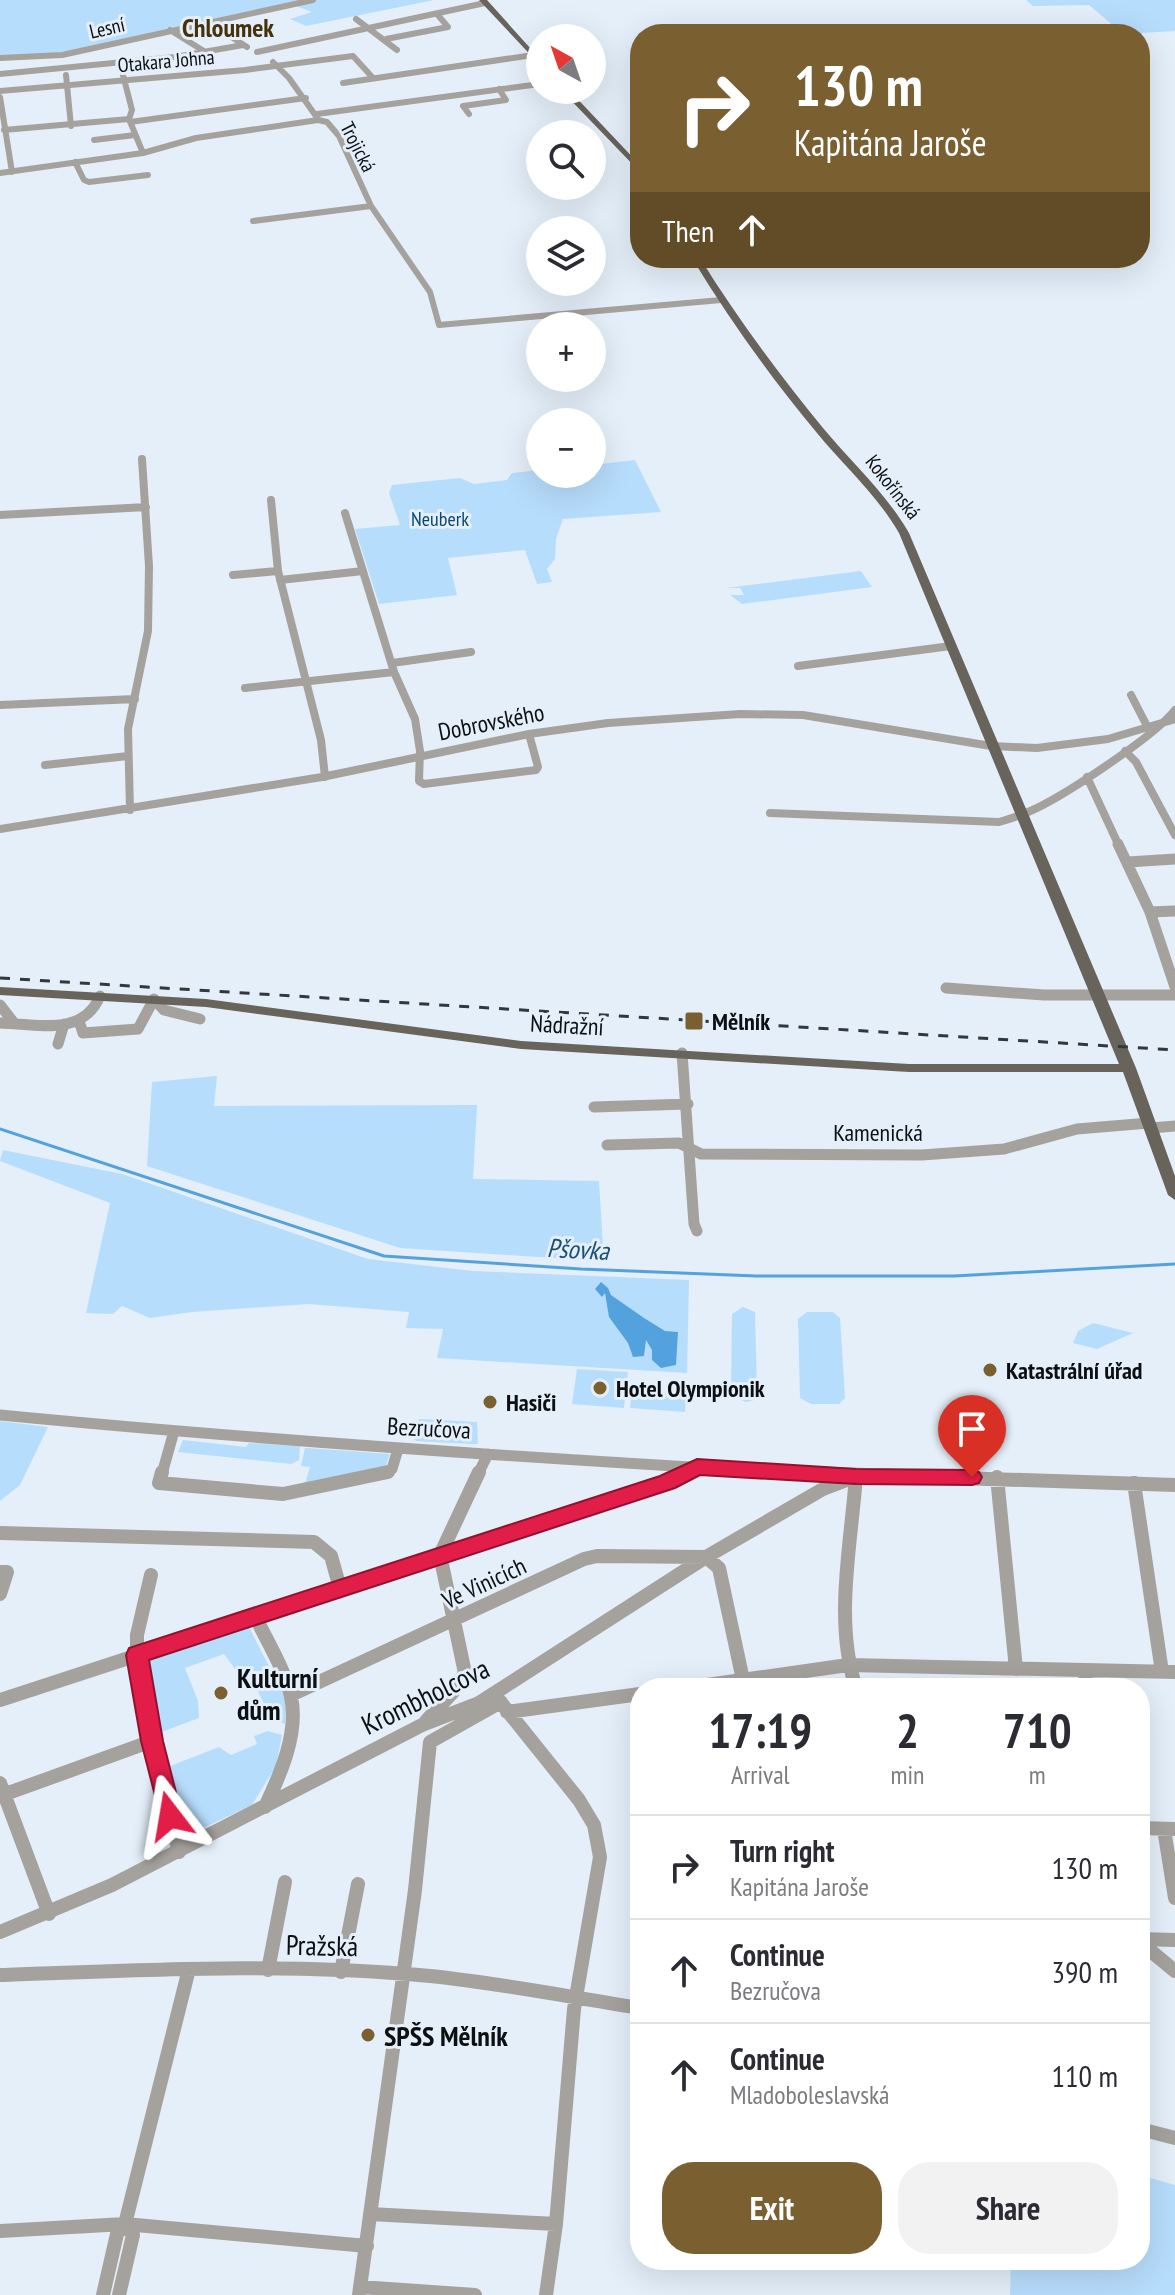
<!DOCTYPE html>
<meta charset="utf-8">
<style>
body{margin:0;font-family:"PT Sans Narrow",sans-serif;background:#f2f2f3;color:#2b2b33;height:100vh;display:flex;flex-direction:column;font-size:30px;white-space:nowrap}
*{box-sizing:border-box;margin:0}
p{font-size:26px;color:#7c7c81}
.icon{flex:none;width:44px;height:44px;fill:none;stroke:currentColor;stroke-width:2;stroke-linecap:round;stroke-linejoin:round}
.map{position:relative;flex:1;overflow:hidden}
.panel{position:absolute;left:630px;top:1678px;width:520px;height:592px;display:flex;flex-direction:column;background:#fff;border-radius:32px;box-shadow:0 8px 32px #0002}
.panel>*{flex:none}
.banner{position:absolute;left:630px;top:24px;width:520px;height:244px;border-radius:32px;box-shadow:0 8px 32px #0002;background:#7a5f31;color:#fff;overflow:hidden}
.needle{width:52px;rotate:320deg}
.tools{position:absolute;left:526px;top:24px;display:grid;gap:16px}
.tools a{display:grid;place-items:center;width:80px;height:80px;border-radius:50%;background:#fff;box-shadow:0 8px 32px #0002;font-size:40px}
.pin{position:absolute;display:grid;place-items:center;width:68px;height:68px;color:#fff;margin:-82px -34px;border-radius:50% 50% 50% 0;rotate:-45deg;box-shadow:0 0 8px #0007}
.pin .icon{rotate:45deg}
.me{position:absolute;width:88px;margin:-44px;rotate:346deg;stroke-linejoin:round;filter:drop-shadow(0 0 6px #0008)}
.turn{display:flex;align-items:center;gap:28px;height:168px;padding:0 32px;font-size:36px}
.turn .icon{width:104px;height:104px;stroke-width:2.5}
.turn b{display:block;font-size:56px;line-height:68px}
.then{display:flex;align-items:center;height:76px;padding:0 32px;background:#0003;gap:16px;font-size:30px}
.eta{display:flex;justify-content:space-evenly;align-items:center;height:136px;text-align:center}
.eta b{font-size:48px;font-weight:800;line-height:56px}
.button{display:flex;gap:16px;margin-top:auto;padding:16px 32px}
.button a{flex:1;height:92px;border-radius:32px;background:#7a5f31;color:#fff;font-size:32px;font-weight:800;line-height:92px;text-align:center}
.button a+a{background:#f2f2f3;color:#2b2b33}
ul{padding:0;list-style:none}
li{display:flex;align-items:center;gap:24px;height:104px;padding:0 32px;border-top:2px solid #e1e1e2}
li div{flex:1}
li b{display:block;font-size:30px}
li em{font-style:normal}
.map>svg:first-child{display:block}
.green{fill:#b7ddfc}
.water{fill:#53a2de}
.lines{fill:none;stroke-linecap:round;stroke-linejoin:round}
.stream{stroke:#53a2de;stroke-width:3}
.minor-far3{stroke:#a5a29d;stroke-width:6}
.minor-far2{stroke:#a5a29d;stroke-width:8}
.minor-far1{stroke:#a5a29d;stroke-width:11}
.minor{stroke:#a5a29d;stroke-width:14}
.major{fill:#69645b;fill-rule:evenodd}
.rail{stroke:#32373b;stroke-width:3;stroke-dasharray:10 10;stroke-linecap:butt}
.route{fill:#e11d48;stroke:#92132f;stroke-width:2}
.poi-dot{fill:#7a5f31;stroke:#e4eff9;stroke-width:3}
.labels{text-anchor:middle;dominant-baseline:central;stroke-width:6;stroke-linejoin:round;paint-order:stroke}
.far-street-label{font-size:20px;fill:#0d1013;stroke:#e4eff9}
.far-park-label{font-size:20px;fill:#08476f;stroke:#e4eff9}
.street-label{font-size:24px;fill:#0d1013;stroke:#e4eff9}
.poi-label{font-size:24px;font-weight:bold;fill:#0d1013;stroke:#e4eff9;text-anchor:start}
.far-district-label{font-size:26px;font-weight:bold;fill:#45310a;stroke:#e4eff9}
.water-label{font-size:26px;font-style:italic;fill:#17517a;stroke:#e4eff9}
.near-poi-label{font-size:28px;font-weight:bold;fill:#0d1013;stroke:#e4eff9;text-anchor:start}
.near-street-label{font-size:28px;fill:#0d1013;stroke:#e4eff9}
</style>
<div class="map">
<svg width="1175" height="2295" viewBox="0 0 1175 2295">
<rect width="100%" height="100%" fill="#e4eff9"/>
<path class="green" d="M0,0H434L306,26L290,19L312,12L288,3L58,53L0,57Z
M1026,0H1175V31L1123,34L1089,5L1033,6Z
M635,460L661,512L563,519L556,539L555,559L547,569L552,582L537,584L525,550L448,558L457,595L379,604L355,529L400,525L389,493L392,485L460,478L474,484L507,480L512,473L540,470V474H592V465Z
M861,571L872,587L742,604L730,595H744L740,588H726Z
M217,1076L214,1106L477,1105L473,1179L599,1181L603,1248L585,1260L400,1248L147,1166L152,1082Z
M3,1150L122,1174L368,1259L473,1271L689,1280L687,1373L437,1358L443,1329L406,1328L409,1312L309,1304L192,1312L150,1318L122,1306L113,1314L86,1313L110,1203L0,1161Z
M743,1307L755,1312L757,1395L754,1400L746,1402L731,1396V1388L732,1314Z
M807,1312H833L840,1318L845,1398L839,1404H811L800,1398L798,1319Z
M1093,1323L1133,1333L1097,1349L1073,1343L1078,1331Z
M577,1369L628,1372L624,1408L572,1404Z
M632,1390L686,1394L685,1412L630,1408Z
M419,1419L477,1422L478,1444H473L416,1441L414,1439Z
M0,1421L48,1427L20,1485L0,1501Z
M183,1440L246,1447L249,1443L300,1446L299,1460L291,1464L178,1452Z
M305,1448H308L390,1454L385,1468L305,1483L310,1467L301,1466Z
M248,1625L282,1692L286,1703L285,1724L272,1720L251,1677L235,1669L224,1654L185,1668L198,1701L199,1718L159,1733L146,1658Z
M268,1731L282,1735L276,1766L252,1805L186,1836L165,1768L219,1747L231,1755L257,1744L254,1736Z
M1140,2175L1175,2185V2295H1010L1011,2260H1140Z"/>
<path class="water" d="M601,1282L608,1288L611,1295L644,1318L665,1331L678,1332L676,1365L661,1368L652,1360V1350L646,1340L644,1356L633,1357L628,1343L609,1317L605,1293L602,1297L595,1289Z"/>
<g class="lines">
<path class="stream" d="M0,1129L384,1256L581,1269L756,1276H954L1175,1264"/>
<path class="minor-far3" d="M356,19L397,50
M208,22L247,47
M170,30L207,53
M386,39L448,27L437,14
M257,52L485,3
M0,58L62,55L313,0
M273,62L289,78L318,119
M0,74L175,57L243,45
M66,75L71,126
M123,75L132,110L129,119L143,153
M343,83L533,55
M0,91L245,70L353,56L373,78
M0,97L12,172
M317,114L540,84
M469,114L463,106L506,100L499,89
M318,120L327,122L339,136L371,206L430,292L439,325L721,300
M130,122L306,98
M4,130L129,119
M94,140L135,135
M75,162L84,180L89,182L148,175
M0,173L143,153L196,138L318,120
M253,221L371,206"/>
<path class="minor-far2" d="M271,500L278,571
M345,513L394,672L415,719L420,751L419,781L424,784L536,770L538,767L529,734
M0,515L146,507
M233,575L278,571L321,740L325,777
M280,580L363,571
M392,663L471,652
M798,666L951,646
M245,688L394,672
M1131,695L1148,728
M0,705L135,699
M1125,751L1136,762L1175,835
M45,765L128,756
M1087,777L1119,846
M130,810L128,729L148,631L149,566L142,459
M770,813L999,822C1009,819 1019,816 1028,812C1060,799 1155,736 1175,710
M0,829L322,777L529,734L608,723L740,714L803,715L991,746L1037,748L1108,739L1175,719"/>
<path class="minor-far1" d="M1118,844L1150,912L1175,987
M1128,862L1175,859
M1150,912L1175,911
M946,988L1044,995H1175
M0,1005L14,1023
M79,1021L83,1033L138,1029L154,999L164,1010L200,1019
M0,1023C36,1024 83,1037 100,996
M58,1044L64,1024
M682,1053L694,1224L697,1231
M594,1107L688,1104
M1151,1128L1175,1126
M607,1145L679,1143L701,1154L922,1155L1004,1149L1077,1129L1149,1123
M0,1415C270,1441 541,1459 812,1474
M162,1474L174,1431
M383,1474L392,1469L398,1449
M478,1474L488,1454
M684,1474L694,1469"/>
<path class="minor" d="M162,1472L159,1483L283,1494L388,1472
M776,1472L1175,1485
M856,1476C851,1545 834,1621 856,1688
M997,1477L1016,1669
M1134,1483L1162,1672
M0,1533L314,1542L331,1556L340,1588
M0,1572H7L0,1594
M151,1575L137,1635V1655L152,1741L179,1852
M255,1616C267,1641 285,1670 291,1697C299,1733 280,1775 265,1807
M1085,1670L1086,1688
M686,1688L848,1665L1175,1672
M494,1694L579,1800L594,1825L600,1857L574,2009L556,2224L546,2295
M291,1695L584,1559L597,1556L706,1557L719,1568L743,1680
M0,1700L667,1482L689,1472
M507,1712L640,1694
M426,1721L453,1692L465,1673L440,1555L479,1472
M0,1783L49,1914
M0,1796L152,1741
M1140,1828L1175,1829
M1164,1829L1175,1898
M0,1932L112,1885L422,1725L479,1703L706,1557L823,1489L852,1478
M1140,1939L1175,1940
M1140,1942L1175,1971
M268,1970L285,1882
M341,1972L358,1884
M0,1975C142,1970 289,1962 430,1976C500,1983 570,1997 640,2008
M1140,2129L1175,2138
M370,2214L556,2224
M0,2231L125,2224L367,2246
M360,2287L475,2295
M103,2295L117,2234L125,2224L189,1969
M119,2295L133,2235L125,2224
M359,2295L415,1890L430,1742L501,1702"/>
<path class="major" d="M479,0H487L540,59V65Z
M561,90H569L640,165V172Z
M692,258H700C737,318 779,374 823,428C852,463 886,493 909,533L1136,1068L1175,1176V1200L1168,1195L1123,1072H909L521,1049L206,1007L0,995V987L206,999L521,1041L909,1064H1119L899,533C877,495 845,467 817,433C771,378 729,319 692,258Z"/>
<path class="rail" d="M0,978L1175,1050"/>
</g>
<path class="route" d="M697,1459L856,1469L972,1470L979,1472L982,1477L979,1483L972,1485L856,1484L700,1475L675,1488L149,1660L163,1741L182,1816L178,1823L170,1825L162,1823L141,1741L126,1655L129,1648L660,1476Z"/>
<g class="poi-dot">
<rect x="684" y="1011" width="20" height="20" rx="4"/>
<circle cx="990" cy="1370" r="8"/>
<circle cx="600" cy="1388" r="8"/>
<circle cx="490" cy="1402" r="8"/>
<circle cx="221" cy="1693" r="8"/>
<circle cx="368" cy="2035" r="8"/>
</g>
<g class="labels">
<g class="far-street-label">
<text transform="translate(107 28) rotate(-13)">Lesní</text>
<text transform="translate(166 61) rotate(-5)">Otakara Johna</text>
<text transform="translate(358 147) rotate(63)">Trojická</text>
<text transform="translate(893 487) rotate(52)">Kokořínská</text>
</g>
<g class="far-park-label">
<text x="440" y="519">Neuberk</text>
</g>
<g class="street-label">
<text transform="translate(491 722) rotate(-11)">Dobrovského</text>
<text transform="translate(567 1025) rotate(3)">Nádražní</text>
<text x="878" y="1132">Kamenická</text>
<text transform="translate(429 1428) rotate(3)">Bezručova</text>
<text transform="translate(484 1583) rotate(-25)">Ve Vinicích</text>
</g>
<g class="poi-label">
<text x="712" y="1021">Mělník</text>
<text x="1006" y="1370">Katastrální úřad</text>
<text x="616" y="1388">Hotel Olympionik</text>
<text x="506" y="1402">Hasiči</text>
</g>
<g class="far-district-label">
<text x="228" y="27">Chloumek</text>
</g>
<g class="water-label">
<text transform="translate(578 1249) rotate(3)">Pšovka</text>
</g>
<g class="near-poi-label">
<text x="237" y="1677">Kulturní<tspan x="237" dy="32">dům</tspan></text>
<text x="384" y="2035">SPŠS Mělník</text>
</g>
<g class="near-street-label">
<text transform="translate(425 1696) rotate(-26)">Krombholcova</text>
<text transform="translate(322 1945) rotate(1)">Pražská</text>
</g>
</g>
</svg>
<div class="tools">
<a><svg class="needle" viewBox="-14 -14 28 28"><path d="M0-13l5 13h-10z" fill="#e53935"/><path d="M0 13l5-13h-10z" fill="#7c7c81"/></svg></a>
<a><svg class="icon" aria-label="search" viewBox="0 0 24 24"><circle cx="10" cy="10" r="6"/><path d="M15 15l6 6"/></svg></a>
<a><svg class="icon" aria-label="layers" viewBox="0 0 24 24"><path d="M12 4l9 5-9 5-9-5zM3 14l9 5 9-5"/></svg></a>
<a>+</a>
<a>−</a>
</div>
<div class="pin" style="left:972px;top:1477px;background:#d93025"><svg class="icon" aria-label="arrive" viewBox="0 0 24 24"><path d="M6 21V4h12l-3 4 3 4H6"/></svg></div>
<svg class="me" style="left:170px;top:1816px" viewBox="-20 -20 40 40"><path d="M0-17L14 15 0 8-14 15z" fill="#e11d48" stroke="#fff" stroke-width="4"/></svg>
<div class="banner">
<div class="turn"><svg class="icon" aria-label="right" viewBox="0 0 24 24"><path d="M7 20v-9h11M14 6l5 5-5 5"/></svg><div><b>130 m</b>Kapitána Jaroše</div></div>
<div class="then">Then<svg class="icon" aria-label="ahead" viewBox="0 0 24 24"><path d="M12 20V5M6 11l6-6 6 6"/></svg></div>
</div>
<section class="panel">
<div class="eta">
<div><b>17:19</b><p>Arrival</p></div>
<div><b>2</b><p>min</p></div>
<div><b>710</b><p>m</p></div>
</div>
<ul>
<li><svg class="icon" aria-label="right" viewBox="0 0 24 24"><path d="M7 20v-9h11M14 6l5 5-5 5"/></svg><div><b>Turn right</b><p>Kapitána Jaroše</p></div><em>130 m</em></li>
<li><svg class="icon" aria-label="ahead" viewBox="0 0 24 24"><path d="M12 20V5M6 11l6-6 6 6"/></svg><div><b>Continue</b><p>Bezručova</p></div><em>390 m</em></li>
<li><svg class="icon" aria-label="ahead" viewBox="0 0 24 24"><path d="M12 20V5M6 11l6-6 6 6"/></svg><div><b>Continue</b><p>Mladoboleslavská</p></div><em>110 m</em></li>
</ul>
<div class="button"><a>Exit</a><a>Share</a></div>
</section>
</div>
